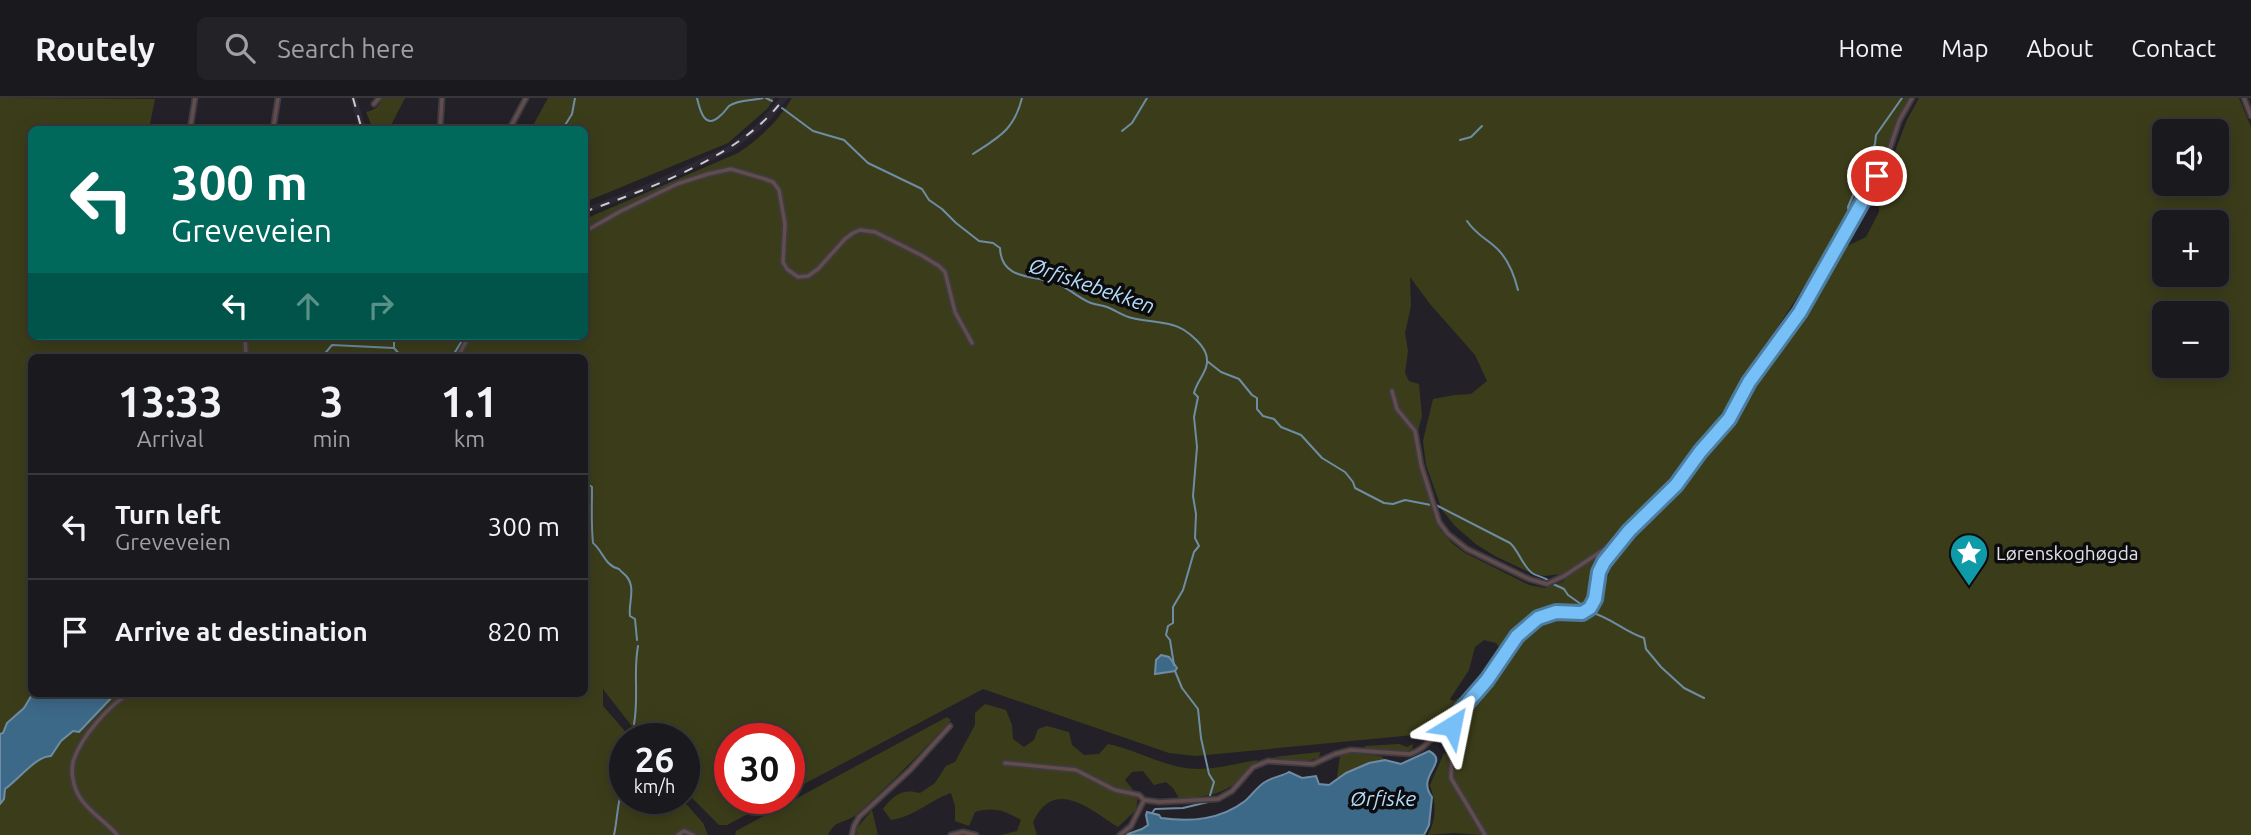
<!DOCTYPE html>
<meta charset="utf-8">
<style>
body{margin:0;font-family:Ubuntu,sans-serif;background:#232226;color:#f1f3f6;height:100vh;display:flex;flex-direction:column;font-size:26px;white-space:nowrap}
*{box-sizing:border-box;margin:0}
p{font-size:23px;color:#9fa0a4}
.icon{flex:none;width:38px;height:38px;fill:none;stroke:currentColor;stroke-width:2;stroke-linecap:round;stroke-linejoin:round}
.map{position:relative;flex:1;overflow:hidden}
.sheet{position:absolute;left:28px;top:256px;width:560px;height:343px;display:flex;flex-direction:column;background:#1a191d;border-radius:10px;box-shadow:0 4px 18px #0003,0 0 0 2px #38383b}
.sheet>*{flex:none}
.banner{position:absolute;left:28px;top:28px;width:560px;height:214px;border-radius:10px;box-shadow:0 4px 18px #0003,0 0 0 2px #38383b;background:#00695c;color:#fff;overflow:hidden}
.fabs{position:absolute;left:2152px;top:21px;display:grid;gap:14px}
.fabs a{display:grid;place-items:center;width:77px;height:77px;border-radius:10px;background:#1a191d;box-shadow:0 4px 18px #0003,0 0 0 2px #38383b;font-size:35px}
.speed{position:absolute;left:609px;top:625px;display:flex;gap:14px;font-size:35px;font-weight:700;text-align:center}
.speed>*{display:grid;place-content:center;width:91px;height:91px;border-radius:50%;background:#1a191d;box-shadow:0 4px 18px #0003,0 0 0 2px #38383b;line-height:1}
.speed small{font-size:18px;font-weight:400}
.speed .limit{border:10px solid #d22;background:#fff;color:#111}
.pin{position:absolute;display:grid;place-items:center;width:60px;height:60px;color:#fff;margin:-30px;border:4px solid #fff;border-radius:50%;box-shadow:0 2px 7px #0007}
.me{position:absolute;width:77px;margin:-38px;rotate:35deg;stroke-linejoin:round;filter:drop-shadow(0 0 5px #0008)}
.turn{display:flex;align-items:center;gap:24px;height:147px;padding:0 28px;font-size:32px}
.turn .icon{width:91px;height:91px;stroke-width:2.5}
.turn b{display:block;font-size:49px;line-height:60px}
.lanes{display:flex;align-items:center;height:66px;padding:0 28px;background:#0003;justify-content:center;gap:35px;direction:ltr}
.lanes .off{opacity:.35}
.eta{display:flex;justify-content:space-evenly;align-items:center;height:119px;text-align:center}
.eta b{font-size:42px;font-weight:600;line-height:49px}
ul{padding:0;list-style:none}
li{display:flex;align-items:center;gap:21px;height:105px;padding:0 28px;border-top:2px solid #38383b}
li div{flex:1}
li b{display:block;font-size:26px}
li em{font-style:normal}
header{display:flex;align-items:center;gap:42px;box-sizing:border-box;height:98px;padding:0 35px;background:#1a191d;border-bottom:2px solid #38383b}
header strong{font-size:33px}
nav{display:flex;gap:38px;margin-inline-start:auto;font-size:24px}
.search{width:490px;height:63px;background:#232226;display:flex;align-items:center;gap:18px;box-sizing:border-box;padding:0 24px;border-radius:10px;color:#9fa0a4;font-size:26px}
.map>svg:first-child{display:block}
.built{fill:#2d2934}
.green{fill:#3b3d1a;fill-rule:evenodd}
.water{fill:#3d6988;stroke:#6e8da4;stroke-width:2}
.lines{fill:none;stroke-linecap:round;stroke-linejoin:round}
.stream{stroke:#6e8da4;stroke-width:2}
.street-casing{stroke:#3e3c42;stroke-width:7}
.street{stroke:#634c4c;stroke-width:3.5}
.rail{stroke:#cccbd0;stroke-width:2;stroke-dasharray:9 9;stroke-linecap:butt}
.route-casing{stroke:#4d7da1;stroke-width:18}
.route{stroke:#76c0f7;stroke-width:12}
.labels{text-anchor:middle;dominant-baseline:central;stroke-width:7;stroke-linejoin:round;paint-order:stroke}
.poi-label{font-size:19px;fill:#e2e1e5;stroke:#0c0b0d;text-anchor:start}
.water-label{font-size:21px;font-style:italic;fill:#b4ddfb;stroke:#0c0b0d}
</style>
<header>
<strong>Routely</strong>
<div class="search"><svg class="icon" aria-label="search" viewBox="0 0 24 24"><circle cx="10" cy="10" r="6"/><path d="M15 15l6 6"/></svg>Search here</div>
<nav><a>Home</a><a>Map</a><a>About</a><a>Contact</a></nav>
</header>
<div class="map">
<svg width="2251" height="737" viewBox="0 0 2251 737">
<rect width="100%" height="100%" fill="#232127"/>
<path class="built" d="M350,0H357L366,31H359Z
M780,0H788L773,19L760,32L732,53L650,91L585,116V110L648,86L728,48L755,28Z"/>
<path class="green" d="M0,0L155,1L149,31L32,32V238H584L585,121L738,55C761,40 778,23 792,0H1908L1885,54L1860,103L1715,325L1642,414L1608,447L1596,470L1594,499L1589,508L1584,512L1558,513L1531,519L1502,553L1496,545L1484,542L1475,549L1469,572L1450,601L1453,603L1464,597L1466,599C1458,618 1442,627 1424,636L1196,658L1169,655L983,591L789,694V640H730V700H778L727,727H719L684,692V640H641L603,591V608L631,640H625V700H681L703,725L708,737H0V706L4,701L5,692C18,682 36,658 51,658L61,643L73,633L80,634L116,595H584V259H32L33,595L24,610L7,625L3,636H0ZM1410,179L1430,206L1475,257L1487,283L1471,296L1455,297L1433,301L1423,343L1426,367L1442,412L1455,428L1477,447L1495,458L1533,476L1545,478L1561,476L1602,451L1562,484L1545,490L1529,487L1465,455L1453,446L1441,433L1434,420L1414,347L1422,318L1419,286L1409,283L1405,275L1408,253L1405,235L1411,208Z
M382,0H405L389,31H373L366,14C375,12 379,9 382,0Z
M548,0H774L768,10L728,45L585,104L584,32L531,31Z
M1919,0H2239L2251,29V737H1488L1453,679L1454,642L1455,643L1460,622L1495,581L1529,530L1544,522L1589,519L1597,510L1613,464L1655,417L1727,329L1778,245L1797,218H1802L1843,150L1866,139L1879,114V95L1907,22ZM2165,33H2217V86H2165ZM2165,124H2217V177H2165ZM2165,215H2217V268H2165Z
M985,606L1006,612L1012,627L1013,641L1024,649L1034,642L1038,631L1047,628L1069,634L1072,647L1084,657L1099,656L1108,646C1138,652 1167,671 1198,671C1218,671 1238,665 1258,662C1230,694 1221,698 1179,700L1173,690L1166,684L1154,687L1143,673L1132,674L1125,682L1138,698L1136,712L1118,729C1091,712 1054,678 1033,724L1037,737H1001L1017,733L1021,722C1003,712 995,709 975,714L969,728L955,723V708L951,695C930,702 914,719 891,722L883,711C893,697 903,690 920,695L935,685L946,668L955,664L975,627V615Z
M947,619L951,622C921,655 890,686 857,716C846,726 836,720 828,737H735L736,733Z
M1399,646L1407,649L1413,646L1412,651L1405,654L1364,651L1365,648Z
M1320,654L1319,660L1302,664L1273,659Z
M1350,655L1381,658L1385,662L1356,670L1340,680L1337,679L1340,658Z
M1444,655L1450,658V684L1482,737L1454,735L1428,737C1437,720 1436,705 1430,687Z
M872,712L878,737H856L857,730Z"/>
<path class="water" d="M1161,557L1169,559L1177,570L1175,573L1155,576L1156,562Z
M33,595H116L79,634L73,633L61,643L51,658C36,658 18,682 5,691L4,701L0,706V636L3,635L7,625L24,610Z
M1429,653C1451,664 1415,677 1432,699L1429,727L1424,737H1125L1142,731L1148,727L1146,717L1147,714L1159,717L1161,720C1191,724 1220,722 1245,703C1252,697 1257,689 1265,684C1272,679 1283,678 1289,674L1302,680L1316,678L1319,686L1329,687L1346,675L1369,665L1385,662L1401,666Z"/>
<g class="lines">
<path class="stream" d="M697,0C700,13 705,33 721,17C724,15 726,11 729,8C739,1 752,3 763,0
M766,0L772,3
M782,10L813,33L844,42L868,65L922,91L929,102L942,111L956,125L979,143L993,145L1000,150C1001,184 1038,177 1058,186C1070,191 1080,201 1091,205C1096,207 1102,207 1107,209C1115,212 1123,218 1132,220C1148,224 1169,223 1184,232C1192,237 1203,247 1206,256C1211,272 1197,281 1194,295L1198,299L1194,319L1197,349L1193,398L1196,416L1195,440L1199,448L1194,454L1183,492L1173,509V525L1168,528L1166,537L1170,542L1174,567
M562,32L572,16L575,0
M1122,33L1132,25L1147,0
M1460,42L1471,39L1482,28
M973,56C999,39 1014,32 1022,0
M1467,123C1475,135 1482,138 1493,147C1506,157 1514,176 1518,192
M1852,125L1855,122L1849,115L1848,109L1875,46L1876,37L1902,0
M1820,175L1838,143
M1785,231L1812,189
M394,238V250
M322,259L332,247L394,250L402,259
M452,259L465,238
M1207,263L1221,274L1239,281L1252,297L1257,300V311L1263,318L1274,321L1281,329L1301,337L1322,360L1345,374L1353,384L1355,390L1384,405L1393,406L1405,402L1431,407
M1756,271L1769,253
M589,387L592,389C592,409 591,425 593,445C603,453 604,467 619,471C621,474 625,476 627,479C636,490 628,507 630,518L635,521L637,542
M1436,407L1510,445C1519,453 1522,467 1532,475C1538,479 1543,478 1549,483
M1553,486L1564,491L1568,497L1585,509
M1590,514C1610,519 1625,534 1644,540L1646,551L1661,569L1684,590L1704,600
M634,626C639,599 633,575 638,548
M631,640L633,631
M625,663L622,667L625,677
M1152,715L1155,711L1183,710L1208,704L1214,684L1209,676L1201,640L1198,611L1182,590L1175,573
M614,737C618,719 617,700 625,683"/>
<g class="street-casing">
<path id="street" d="M2244,0L2251,18
M374,6L379,0
M190,32L195,0
M273,32L278,0
M440,32L442,0
M509,32L526,0
M584,134L621,113L677,86L708,76L731,71L765,81L773,84L779,92L785,126L783,164L787,171L798,179L808,178L818,171L845,141L853,135L860,132L875,134L921,157L939,168L945,174L955,214L972,245
M245,238L246,259
M458,259L469,238
M1392,293L1397,311L1415,333L1421,367L1439,424L1448,436L1467,451L1529,481L1547,486L1564,478L1620,441
M1005,665L1076,672L1115,692L1139,697L1144,702
M117,737C106,723 88,714 79,698C73,688 70,672 74,661C82,638 109,607 130,595
M678,737L684,733L693,737
M852,737L854,728L859,719L910,672L950,628
M951,737L963,734L976,737
M1120,737L1131,728L1144,702L1159,704L1218,701L1232,693L1253,669L1268,663L1313,666L1335,656L1351,652L1410,656C1427,651 1437,632 1453,623
M1485,737L1451,680L1453,623L1487,582L1517,538L1538,520L1556,515H1582L1590,510L1595,501L1599,474L1604,464L1629,433L1676,387L1700,353L1729,321L1749,284L1800,214L1886,62L1899,23L1912,0"/>
</g>
<use href="#street" class="street"/>
<path class="rail" d="M353,0L362,32
M584,114C650,90 743,58 784,0"/>
</g>
<g class="lines">
<g class="route-casing">
<path id="route" d="M1452,628L1455,619L1487,582L1517,538L1538,520L1556,514L1582,515L1590,510L1595,501L1599,474L1604,464L1629,433L1676,387L1700,354L1729,321L1749,284L1800,214L1877,78"/>
</g>
<use href="#route" class="route"/>
</g>
<defs>
<g id="sight-pin" transform="scale(2.0125)"><path d="M0 17L-7.5 6A9.5 9.5 0 1 1 7.5 6Z" fill="#0f9aa8" stroke="#0c0b0d"/><path d="M0-6L1.8-2.2L6-1.7L2.9 1.2L3.7 5.4L0 3.3L-3.7 5.4L-2.9 1.2L-6-1.7L-1.8-2.2Z" fill="#fff"/></g>
</defs>
<g fill-rule="evenodd">
<use href="#sight-pin" x="1969" y="455"/>
</g>
<g class="labels">
<g class="poi-label">
<text x="1996" y="455">Lørenskoghøgda</text>
</g>
<g class="water-label">
<text transform="translate(1092 187) rotate(19)">Ørfiskebekken</text>
<text x="1383" y="700">Ørfiske</text>
</g>
</g>
</svg>
<div class="fabs">
<a><svg class="icon" aria-label="sound" viewBox="0 0 24 24"><path d="M4 9h4l5-4v14l-5-4H4zM17 9q2 3 0 6"/></svg></a>
<a>+</a>
<a>−</a>
</div>
<div class="speed"><div>26<small>km/h</small></div><div class="limit">30</div></div>
<div class="pin" style="left:1877px;top:78px;background:#d93025"><svg class="icon" aria-label="arrive" viewBox="0 0 24 24"><path d="M6 21V4h12l-3 4 3 4H6"/></svg></div>
<svg class="me" style="left:1452px;top:628px" viewBox="-20 -20 40 40"><path d="M0-17L14 15 0 8-14 15z" fill="#76c0f7" stroke="#fff" stroke-width="4"/></svg>
<div class="banner">
<div class="turn"><svg class="icon" aria-label="left" viewBox="0 0 24 24"><path d="M17 20v-9H6M10 6l-5 5 5 5"/></svg><div><b>300 m</b>Greveveien</div></div>
<div class="lanes"><svg class="icon" aria-label="left" viewBox="0 0 24 24"><path d="M17 20v-9H6M10 6l-5 5 5 5"/></svg><svg class="icon off" aria-label="ahead" viewBox="0 0 24 24"><path d="M12 20V5M6 11l6-6 6 6"/></svg><svg class="icon off" aria-label="right" viewBox="0 0 24 24"><path d="M7 20v-9h11M14 6l5 5-5 5"/></svg></div>
</div>
<section class="sheet">
<div class="eta">
<div><b>13:33</b><p>Arrival</p></div>
<div><b>3</b><p>min</p></div>
<div><b>1.1</b><p>km</p></div>
</div>
<ul>
<li><svg class="icon" aria-label="left" viewBox="0 0 24 24"><path d="M17 20v-9H6M10 6l-5 5 5 5"/></svg><div><b>Turn left</b><p>Greveveien</p></div><em>300 m</em></li>
<li><svg class="icon" aria-label="arrive" viewBox="0 0 24 24"><path d="M6 21V4h12l-3 4 3 4H6"/></svg><div><b>Arrive at destination</b></div><em>820 m</em></li>
</ul>
</section>
</div>
